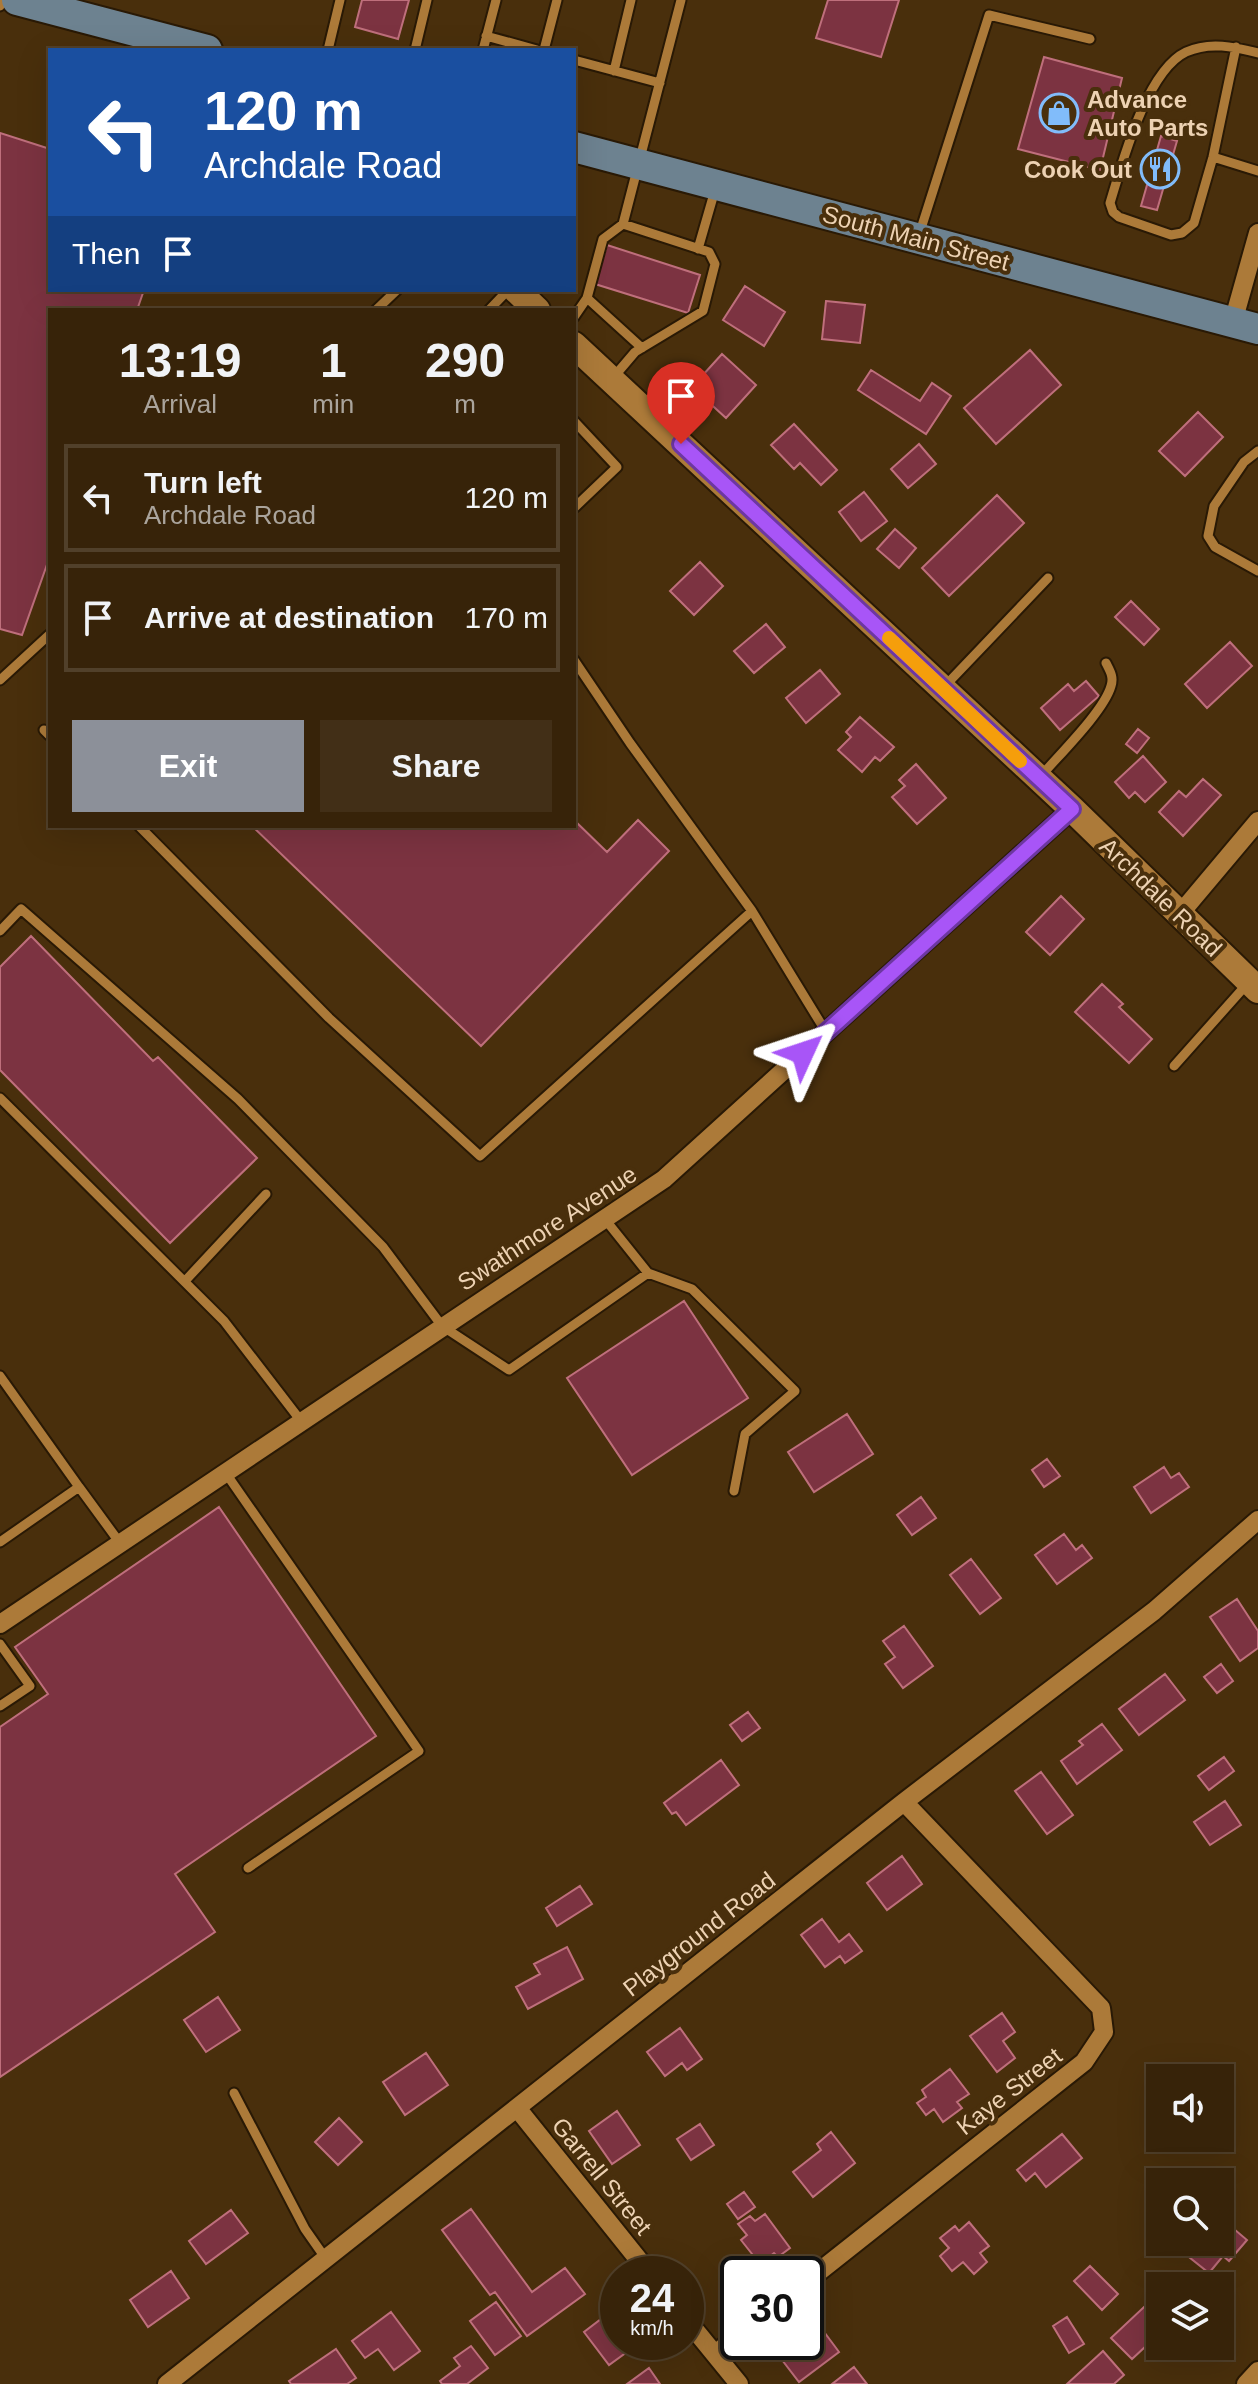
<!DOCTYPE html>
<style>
body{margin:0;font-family:Arial,sans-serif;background:#422f17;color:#f1f3f6;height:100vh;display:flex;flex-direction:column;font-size:30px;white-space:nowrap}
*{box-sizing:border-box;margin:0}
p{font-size:26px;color:#aaa49c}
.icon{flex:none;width:44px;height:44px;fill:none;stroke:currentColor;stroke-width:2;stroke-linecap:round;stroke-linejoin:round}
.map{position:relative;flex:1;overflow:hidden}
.details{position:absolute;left:48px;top:308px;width:528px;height:520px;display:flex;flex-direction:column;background:#372309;border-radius:0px;box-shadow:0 8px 32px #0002,0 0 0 2px #51402a}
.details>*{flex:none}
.banner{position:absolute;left:48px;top:48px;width:528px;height:244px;border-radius:0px;box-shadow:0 8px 32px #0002,0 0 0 2px #51402a;background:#1a4fa0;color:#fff;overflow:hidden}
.fabs{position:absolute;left:1146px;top:2064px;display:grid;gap:16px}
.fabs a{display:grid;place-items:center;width:88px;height:88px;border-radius:0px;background:#372309;box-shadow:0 8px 32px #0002,0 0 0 2px #51402a;font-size:40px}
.speed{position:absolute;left:600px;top:2256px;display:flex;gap:16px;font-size:40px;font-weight:700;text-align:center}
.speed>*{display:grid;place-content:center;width:104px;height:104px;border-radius:50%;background:#372309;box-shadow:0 8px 32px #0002,0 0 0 2px #51402a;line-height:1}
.speed small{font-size:20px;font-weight:400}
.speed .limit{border:4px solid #111;border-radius:12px;background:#fff;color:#111}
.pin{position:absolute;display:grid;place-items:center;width:68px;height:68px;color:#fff;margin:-82px -34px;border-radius:50% 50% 50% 0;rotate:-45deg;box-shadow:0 0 8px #0007}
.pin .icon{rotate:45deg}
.me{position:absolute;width:88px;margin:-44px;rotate:48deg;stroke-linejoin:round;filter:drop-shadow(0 0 6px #0008)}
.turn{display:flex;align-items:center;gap:28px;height:168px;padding:0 24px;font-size:36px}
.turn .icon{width:104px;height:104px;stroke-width:2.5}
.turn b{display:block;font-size:56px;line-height:68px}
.then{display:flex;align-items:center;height:76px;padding:0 24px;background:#0003;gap:16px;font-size:30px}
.eta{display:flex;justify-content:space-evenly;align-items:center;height:136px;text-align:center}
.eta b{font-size:48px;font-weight:700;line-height:56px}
.action{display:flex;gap:16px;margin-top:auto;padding:16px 24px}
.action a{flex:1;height:92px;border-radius:0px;background:#8c9099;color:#fff;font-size:32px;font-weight:700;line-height:92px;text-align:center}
.action a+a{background:#422f17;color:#f1f3f6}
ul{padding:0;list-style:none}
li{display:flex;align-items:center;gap:24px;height:108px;margin:0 16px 12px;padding:0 8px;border:4px solid #51402a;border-radius:0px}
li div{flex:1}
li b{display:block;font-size:30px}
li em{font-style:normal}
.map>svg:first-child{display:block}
.building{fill:#7c3341;stroke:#bf6f7c;stroke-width:2}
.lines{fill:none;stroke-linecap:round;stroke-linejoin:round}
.service-casing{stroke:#291905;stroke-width:13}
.minor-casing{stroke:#291905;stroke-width:22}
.secondary-casing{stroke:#291905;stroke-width:30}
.primary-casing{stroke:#291905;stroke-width:34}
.service{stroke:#ac7a39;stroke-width:9}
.minor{stroke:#ac7a39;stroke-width:18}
.secondary{stroke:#ac7a39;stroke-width:26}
.primary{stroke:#6d8290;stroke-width:30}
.route-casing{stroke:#6d37a1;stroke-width:20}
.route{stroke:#a855f7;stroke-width:14}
.slow{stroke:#f59e0b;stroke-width:14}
.labels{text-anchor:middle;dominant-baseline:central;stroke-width:8;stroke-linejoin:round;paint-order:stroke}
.poi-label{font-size:24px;font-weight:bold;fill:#edd2b3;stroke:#492f0c;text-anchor:start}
.street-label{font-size:24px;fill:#edd2b3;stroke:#492f0c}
</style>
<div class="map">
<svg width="1258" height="2384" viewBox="0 0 1258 2384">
<rect width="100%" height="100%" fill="#492f0c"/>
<path class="building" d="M362,0H409L398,39L355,27Z
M828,0H899L881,57L816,38Z
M1044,57L1122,78L1100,170L1018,149Z
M0,133L50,149V290H144L137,310H50V556L22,635L0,629Z
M1161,136L1177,141L1157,210L1141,206Z
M607,245L700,275L688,313L595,284Z
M745,286L785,312L764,346L723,320Z
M826,301L865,305L860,343L822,339Z
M1030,350L1061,385L996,444L964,408Z
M722,354L756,385L726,418L692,387Z
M871,370L920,401L932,383L951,396L926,434L858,390Z
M1198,412L1223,437L1185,476L1159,451Z
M794,424L837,470L821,485L800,463L794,469L771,445Z
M919,444L936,464L908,488L891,469Z
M864,492L887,521L861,541L839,512Z
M997,495L1024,523L949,596L922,568Z
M895,529L916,548L899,568L877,549Z
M700,562L723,586L694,615L670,591Z
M1131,601L1159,629L1144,645L1115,617Z
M766,624L785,647L754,673L734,651Z
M1230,642L1252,666L1207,708L1185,684Z
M820,670L840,694L806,723L786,698Z
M1086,681L1099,696L1060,730L1041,708L1068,684L1074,691Z
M860,717L894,747L880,761L875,757L862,772L838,750L851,737L846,732Z
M1138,729L1149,738L1137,753L1126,744Z
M1143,756L1166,782L1145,802L1135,792L1129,798L1115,782Z
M916,764L946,798L917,824L892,797L905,786L899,780Z
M1203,779L1221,795L1183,836L1159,812L1179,791L1186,797Z
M574,820L607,852L638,820L669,851L481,1046L252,826H574Z
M1061,896L1084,919L1050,955L1026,932Z
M31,936L153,1061L158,1057L257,1158L170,1243L0,1070V967Z
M1102,984L1123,1004L1119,1007L1152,1039L1129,1063L1075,1012Z
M684,1301L748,1398L632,1475L567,1378Z
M847,1414L873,1454L814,1492L788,1452Z
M1047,1459L1060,1476L1044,1487L1032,1470Z
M1164,1467L1171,1478L1179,1473L1189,1487L1151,1513L1134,1487Z
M921,1497L936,1518L912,1535L897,1515Z
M219,1507L376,1736L175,1874L215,1932L0,2077V1727L48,1694L15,1647Z
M1064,1534L1076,1550L1082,1545L1092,1558L1057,1584L1035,1555Z
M971,1559L1001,1598L980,1614L950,1575Z
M1237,1599L1258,1631V1648L1240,1661L1210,1617Z
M904,1626L933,1666L903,1688L885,1664L895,1657L883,1641Z
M1221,1664L1233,1681L1217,1693L1204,1677Z
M1165,1674L1185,1700L1139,1735L1119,1709Z
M748,1712L760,1728L742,1741L730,1725Z
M1102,1724L1122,1750L1077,1784L1061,1761L1083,1745L1079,1741Z
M1224,1757L1234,1771L1209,1790L1198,1776Z
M721,1760L739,1785L686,1825L676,1812L672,1814L664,1803Z
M1041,1772L1073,1815L1047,1834L1015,1791Z
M1225,1801L1241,1825L1210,1845L1194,1822Z
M902,1856L922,1884L887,1910L867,1883Z
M580,1886L592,1904L557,1926L546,1908Z
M822,1919L839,1942L849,1934L862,1951L845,1963L840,1956L825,1967L801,1935Z
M567,1947L583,1979L528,2009L516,1987L540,1974L534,1964Z
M218,1997L240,2030L206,2052L184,2020Z
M1002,2013L1015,2032L1003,2041L1015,2058L997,2072L970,2036Z
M680,2028L702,2059L687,2070L682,2063L665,2076L647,2052Z
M426,2053L448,2085L405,2115L383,2082Z
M950,2069L969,2094L957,2102L962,2108L943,2122L934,2109L926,2115L917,2103L926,2097L922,2090Z
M617,2111L640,2145L612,2164L589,2131Z
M339,2118L362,2142L338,2165L315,2142Z
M700,2124L714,2145L691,2160L677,2139Z
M831,2132L855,2163L813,2197L793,2172L821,2150L817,2144Z
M1062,2134L1082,2158L1046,2187L1035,2173L1026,2181L1017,2170Z
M744,2192L755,2207L738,2219L727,2204Z
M471,2209L532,2292L565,2268L585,2294L527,2336L495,2292L490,2295L442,2230Z
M231,2210L248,2233L206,2264L189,2241Z
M765,2214L790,2248L778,2257L774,2253L760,2264L741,2240L747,2235L738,2224L750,2216L755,2221Z
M1221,2218L1247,2240L1229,2261L1223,2256L1209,2273L1189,2257L1202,2242H1220Z
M969,2222L989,2246L980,2253L987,2262L974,2274L963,2262L952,2271L940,2256L949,2248L940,2238L955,2226L959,2231Z
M1090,2266L1118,2294L1102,2310L1074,2281Z
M171,2271L189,2298L148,2327L130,2300Z
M1160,2292V2333L1132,2359L1111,2338Z
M496,2302L521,2336L495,2355L470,2321Z
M391,2312L420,2351L394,2370L378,2349L365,2358L352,2341Z
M605,2316L618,2332V2342H625L631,2349L609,2365L584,2332Z
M1067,2317L1084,2344L1069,2353L1053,2326Z
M819,2325L839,2352L799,2382L779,2356L797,2342H806V2335Z
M471,2346L488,2368L467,2384H442L440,2381L460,2366L454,2358Z
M336,2349L356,2378L347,2384H291L289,2381Z
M1103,2351L1124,2375L1114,2384H1067Z
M854,2367L867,2384H832Z
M649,2368L660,2384H627Z"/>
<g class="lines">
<g class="service-casing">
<path id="service" d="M0,6L2,0
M486,36L537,50
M1236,47L1213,157L1194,223L1182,233L1171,235L1119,217L1113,212L1110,203C1122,164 1146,71 1186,52C1210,41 1234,47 1258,53
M328,50L340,0
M415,50L427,0
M483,50L496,0
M544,50L557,0
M574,60L660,83
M614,71L631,0
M1213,157L1258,171
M623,224L681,0
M919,235L989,15L1090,39
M698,249L715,190
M587,298L642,348
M376,310L397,290
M489,310L508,290
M574,317L587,298L603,239L623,224L709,252L715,264L703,311L635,352L612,379
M574,421L617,467L574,508
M1258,451L1244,462L1214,506L1208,536L1215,547L1258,571
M574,660L630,743L752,911L826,1032
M0,680L50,634
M945,686L1048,578
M44,730L50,736
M1041,776C1059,755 1104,711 1111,686C1114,677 1110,671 1106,663
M139,826L329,1018L480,1156L752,911
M0,931L21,909L238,1099L383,1247L442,1326L509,1370L648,1273
M1174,1066L1247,984
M0,1098L224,1321L301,1421
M604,1218L648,1273L692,1289L795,1391L745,1434L734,1491
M185,1281L266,1194
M0,1376L79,1487
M225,1472L419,1751L248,1868
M0,1542L79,1487L120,1543
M0,1644L30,1686L0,1706
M234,2093L305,2229L326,2259"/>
</g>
<g class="minor-casing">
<path id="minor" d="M1233,322L1258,233
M1179,915L1258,821
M0,1624L664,1179L1072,809
M517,2108L650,2274
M806,2282L1084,2062L1104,2032L1101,2008L904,1802
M686,2319L739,2384
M715,2354L738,2336
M167,2384L904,1802L1154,1611L1258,1520
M1246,2384L1258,2371"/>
</g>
<g class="secondary-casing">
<path id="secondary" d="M516,290L537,310
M574,345L1072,809L1258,990"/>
</g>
<g class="primary-casing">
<path id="primary" d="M17,0L207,50
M574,147L1258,329"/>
</g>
<use href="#service" class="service"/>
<use href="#minor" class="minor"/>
<use href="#secondary" class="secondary"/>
<use href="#primary" class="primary"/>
</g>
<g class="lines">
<g class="route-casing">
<path id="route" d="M681,444L1072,809L803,1053"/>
</g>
<use href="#route" class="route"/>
<path class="slow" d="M889,638L1020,761"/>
</g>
<defs>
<g id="shop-ring" transform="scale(2)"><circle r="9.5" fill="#492f0c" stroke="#81bcfa" stroke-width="1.5"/><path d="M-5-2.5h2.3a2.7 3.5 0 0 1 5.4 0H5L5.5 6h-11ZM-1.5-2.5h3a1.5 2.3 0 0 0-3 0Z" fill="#81bcfa"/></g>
<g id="restaurant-ring" transform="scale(2)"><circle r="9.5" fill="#492f0c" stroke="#81bcfa" stroke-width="1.5"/><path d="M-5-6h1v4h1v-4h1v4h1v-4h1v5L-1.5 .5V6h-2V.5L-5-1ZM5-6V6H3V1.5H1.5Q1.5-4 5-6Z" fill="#81bcfa"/></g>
</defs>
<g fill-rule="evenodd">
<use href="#shop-ring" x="1059" y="113"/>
<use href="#restaurant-ring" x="1160" y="169"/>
</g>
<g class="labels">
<g class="poi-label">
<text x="1087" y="99">Advance<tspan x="1087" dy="28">Auto Parts</tspan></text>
<text x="1132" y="169" text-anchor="end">Cook Out</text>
</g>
<g class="street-label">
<text transform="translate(916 238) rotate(15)">South Main Street</text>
<text transform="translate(1161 897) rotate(44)">Archdale Road</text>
<text transform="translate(547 1228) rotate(-33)">Swathmore Avenue</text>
<text transform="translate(699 1934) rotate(-38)">Playground Road</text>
<text transform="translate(1009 2091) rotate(-38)">Kaye Street</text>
<text transform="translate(602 2176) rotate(51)">Garrell Street</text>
</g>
</g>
</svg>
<div class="fabs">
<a><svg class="icon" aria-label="sound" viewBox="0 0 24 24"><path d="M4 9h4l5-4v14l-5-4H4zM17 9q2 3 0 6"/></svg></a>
<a><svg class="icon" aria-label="search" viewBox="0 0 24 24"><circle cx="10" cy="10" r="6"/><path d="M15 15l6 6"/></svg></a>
<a><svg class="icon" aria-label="layers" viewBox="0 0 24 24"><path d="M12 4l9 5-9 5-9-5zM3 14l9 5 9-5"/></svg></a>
</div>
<div class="speed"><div>24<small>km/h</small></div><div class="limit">30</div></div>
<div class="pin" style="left:681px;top:444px;background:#d93025"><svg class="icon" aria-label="arrive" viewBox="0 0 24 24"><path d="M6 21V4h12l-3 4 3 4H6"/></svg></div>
<svg class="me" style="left:803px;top:1053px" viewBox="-20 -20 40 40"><path d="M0-17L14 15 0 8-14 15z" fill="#a855f7" stroke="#fff" stroke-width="4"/></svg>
<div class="banner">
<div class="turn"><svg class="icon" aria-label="left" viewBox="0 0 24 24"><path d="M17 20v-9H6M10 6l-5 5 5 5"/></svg><div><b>120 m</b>Archdale Road</div></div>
<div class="then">Then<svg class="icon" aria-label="arrive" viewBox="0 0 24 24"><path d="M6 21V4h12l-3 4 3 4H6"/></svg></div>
</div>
<section class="details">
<div class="eta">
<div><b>13:19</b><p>Arrival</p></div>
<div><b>1</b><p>min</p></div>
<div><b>290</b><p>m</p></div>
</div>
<ul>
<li><svg class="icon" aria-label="left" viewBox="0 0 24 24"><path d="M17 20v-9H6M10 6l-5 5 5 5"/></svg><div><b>Turn left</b><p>Archdale Road</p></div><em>120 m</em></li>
<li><svg class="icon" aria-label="arrive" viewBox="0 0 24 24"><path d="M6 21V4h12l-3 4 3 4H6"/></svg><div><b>Arrive at destination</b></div><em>170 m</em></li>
</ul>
<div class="action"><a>Exit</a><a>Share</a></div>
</section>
</div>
